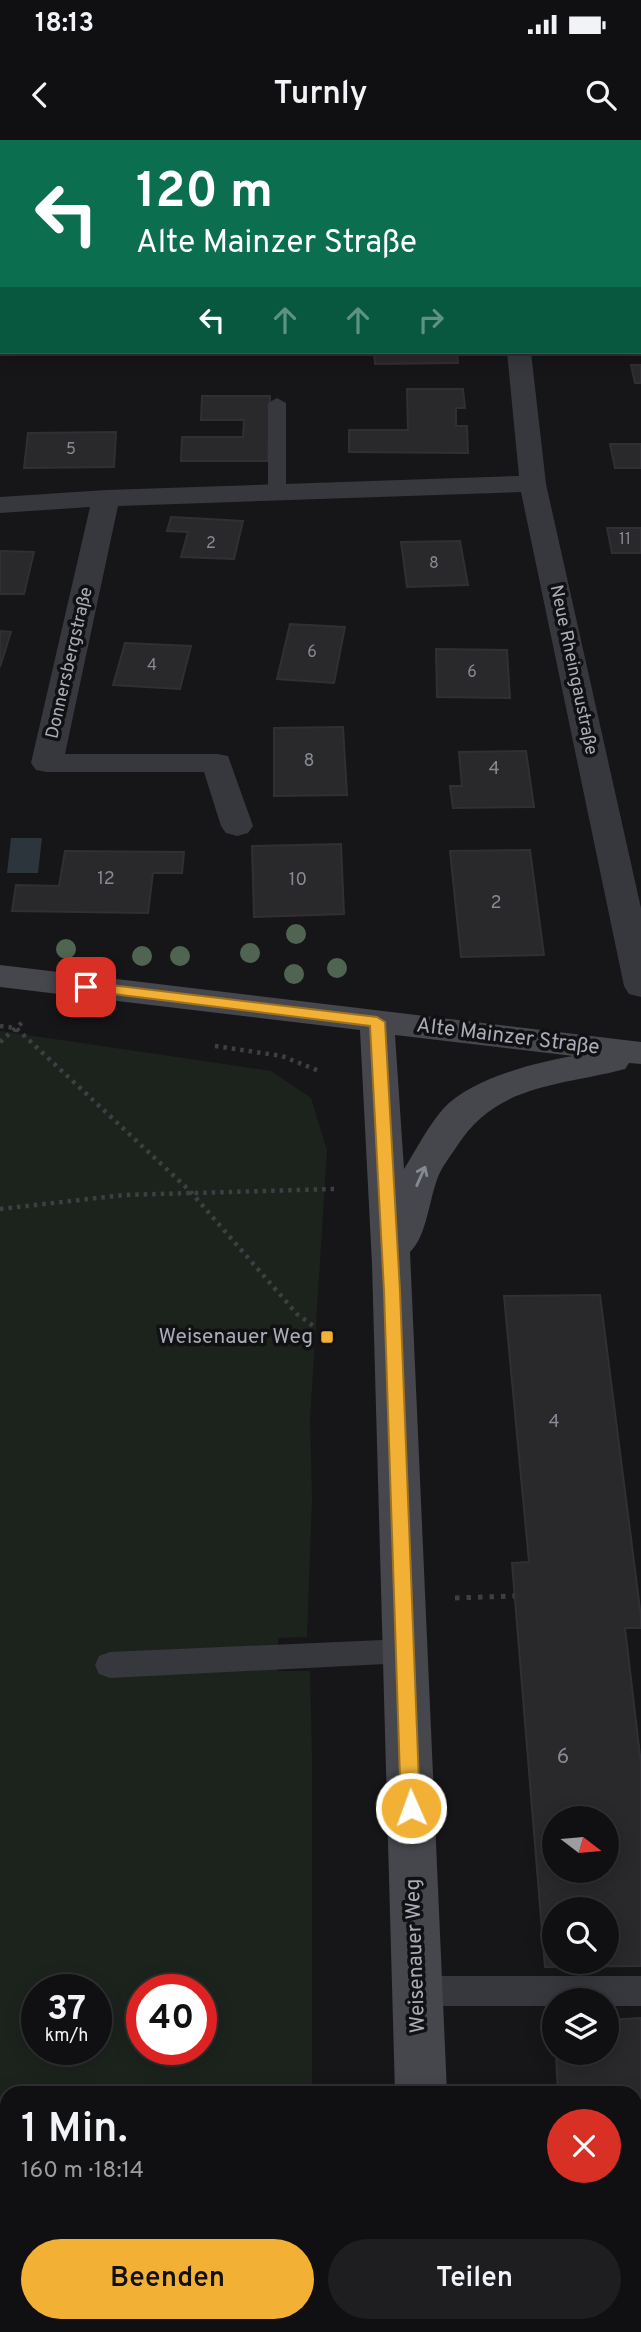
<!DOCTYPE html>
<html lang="de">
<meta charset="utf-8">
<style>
body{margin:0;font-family:Overpass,sans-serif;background:#1e1e20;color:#f1f3f6;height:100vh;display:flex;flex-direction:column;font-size:26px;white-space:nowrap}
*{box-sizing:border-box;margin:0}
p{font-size:23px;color:#9c9d9f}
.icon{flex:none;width:38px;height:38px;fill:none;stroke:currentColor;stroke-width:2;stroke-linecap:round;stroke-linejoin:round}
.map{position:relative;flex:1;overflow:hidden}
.details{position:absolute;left:0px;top:1946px;width:642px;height:247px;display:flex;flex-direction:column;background:#101012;border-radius:21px 21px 0 0;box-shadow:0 4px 18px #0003,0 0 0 2px #303032}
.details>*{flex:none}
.hud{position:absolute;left:0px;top:0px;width:642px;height:214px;box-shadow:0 4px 18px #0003,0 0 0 2px #303032;background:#0b6e4f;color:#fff;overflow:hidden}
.needle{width:46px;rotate:106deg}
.fabs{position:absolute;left:542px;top:1666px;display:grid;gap:14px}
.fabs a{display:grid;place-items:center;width:77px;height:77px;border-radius:50%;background:#101012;box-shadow:0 4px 18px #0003,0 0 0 2px #303032;font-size:35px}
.speed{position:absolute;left:21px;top:1834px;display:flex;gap:14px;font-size:35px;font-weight:700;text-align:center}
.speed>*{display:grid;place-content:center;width:91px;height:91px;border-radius:50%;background:#101012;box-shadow:0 4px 18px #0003,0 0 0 2px #303032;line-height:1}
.speed small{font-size:18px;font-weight:400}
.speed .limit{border:10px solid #d22;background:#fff;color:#111}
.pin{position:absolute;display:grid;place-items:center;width:60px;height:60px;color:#fff;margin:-30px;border-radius:14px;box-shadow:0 4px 10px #0006}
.me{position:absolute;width:77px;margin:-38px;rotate:358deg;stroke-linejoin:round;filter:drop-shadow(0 0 5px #0008)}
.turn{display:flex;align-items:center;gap:24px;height:147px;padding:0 21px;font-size:32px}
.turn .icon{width:91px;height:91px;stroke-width:2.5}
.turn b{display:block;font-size:49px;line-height:60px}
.lanes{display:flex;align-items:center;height:66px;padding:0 21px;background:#0003;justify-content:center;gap:35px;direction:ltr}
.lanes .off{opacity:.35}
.round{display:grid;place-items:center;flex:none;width:74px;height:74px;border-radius:37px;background:#1e1e20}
.summary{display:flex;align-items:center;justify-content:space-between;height:119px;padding:0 21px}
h1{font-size:42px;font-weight:600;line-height:52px}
.primary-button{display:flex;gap:14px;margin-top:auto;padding:14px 21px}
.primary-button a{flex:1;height:80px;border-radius:42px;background:#f2b134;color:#111;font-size:28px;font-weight:600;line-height:80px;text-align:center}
.primary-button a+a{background:#1e1e20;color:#f1f3f6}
.status{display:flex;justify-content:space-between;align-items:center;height:49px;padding:0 35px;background:#101012;direction:ltr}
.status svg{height:19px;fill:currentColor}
header{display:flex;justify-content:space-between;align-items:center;height:91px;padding:0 21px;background:#101012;font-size:32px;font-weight:600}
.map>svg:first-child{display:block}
.green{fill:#1c231d;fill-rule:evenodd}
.water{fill:#2c353c}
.building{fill:#29292c;stroke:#303034;stroke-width:2;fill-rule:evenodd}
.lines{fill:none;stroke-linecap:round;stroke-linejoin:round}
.path-far1{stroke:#3d3f44;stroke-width:4.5;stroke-dasharray:3.5 5;stroke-linecap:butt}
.path{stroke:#3d3f44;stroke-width:5;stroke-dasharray:4.5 7;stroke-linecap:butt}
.lane{fill:#37383d;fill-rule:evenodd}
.street{fill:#37383d;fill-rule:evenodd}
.secondary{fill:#45474d;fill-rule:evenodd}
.tree{fill:#506452}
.oneway{stroke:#858993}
.route{fill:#f2b134;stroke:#9d7322;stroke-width:2}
.poi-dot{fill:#f2b134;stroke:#111113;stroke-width:2.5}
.labels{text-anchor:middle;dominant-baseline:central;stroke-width:7;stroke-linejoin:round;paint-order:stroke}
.far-number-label{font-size:16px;fill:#888b94}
.far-street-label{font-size:18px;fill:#a8adb8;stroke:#111113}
.number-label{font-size:18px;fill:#888b94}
.street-label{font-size:21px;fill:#a8adb8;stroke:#111113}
.poi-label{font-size:21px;fill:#a8adb8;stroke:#111113;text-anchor:end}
.near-number-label{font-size:21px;fill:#888b94}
</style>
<div class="status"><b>18:13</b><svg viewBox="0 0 49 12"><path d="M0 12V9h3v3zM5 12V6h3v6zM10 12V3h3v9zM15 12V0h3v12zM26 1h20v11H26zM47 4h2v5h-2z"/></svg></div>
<header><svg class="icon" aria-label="back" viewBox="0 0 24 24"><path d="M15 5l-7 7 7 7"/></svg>Turnly<svg class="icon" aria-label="search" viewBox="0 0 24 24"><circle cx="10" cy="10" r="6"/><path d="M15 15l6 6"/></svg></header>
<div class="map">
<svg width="641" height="2192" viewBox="0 0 641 2192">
<rect width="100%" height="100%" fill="#161618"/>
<path class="green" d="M0,891L271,931L311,958L327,1010L310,1279L312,1360L307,1497L278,1498V1531H310L312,1619V1953H7V2186H140L96,2192H0ZM37,1850H96V1909H37ZM142,1850H201V1909H142Z"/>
<path class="water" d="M11,698H42L38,733H7Z"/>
<path class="building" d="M374,212H457L458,223L375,224Z
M631,225H641V243H635Z
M407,249H463L465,268H456V286H467L468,313L349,312V290H408Z
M202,256H270L268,321H181L182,297H243L244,280H201Z
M116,292L114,327L24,328L28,293Z
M610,304H641V328H615Z
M171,377L243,381L234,419L181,417L188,392L167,391Z
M607,388H641V413H612Z
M460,401L468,445L407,447L401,402Z
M0,411L34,412L24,454H0Z
M290,484L345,487L334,543L277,539Z
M0,491L11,492L0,527Z
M125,503L191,506L180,549L113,545Z
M436,509L507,510L510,558L437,557Z
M343,587L347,655L274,656V588Z
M526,611L534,667L453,668L450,646H462L459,612Z
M341,704L344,774L254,777L252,706Z
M530,710L544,815L461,817L450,711Z
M65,711L184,712L182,733H153L148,773L12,771L16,745L59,746Z
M600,1155L641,1477V1488H625L641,1624V1826L545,1827L512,1423L529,1422L504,1156ZM555,1678H607V1731H555ZM555,1769H607V1822H555Z
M641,1878V2062H635V1953H558L556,1913H607V1880Z"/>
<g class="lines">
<path class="path-far1" d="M0,886L16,888L189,1050L297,1174L316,1188
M0,902L25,880
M215,906L282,916L319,931
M0,1069L124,1055L334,1049"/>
<path class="path" d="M455,1458L514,1456"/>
<path class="lane" d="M277,258L286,263V352L277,358L268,352V263Z
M405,1499L416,1502L420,1511L416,1520L405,1523L110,1538L99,1534L95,1525L99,1516L110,1512Z
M417,1836H641V1866H607V1860H555V1866H417L405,1862L400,1851L405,1840Z"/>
<path class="street" d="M486,0H508V2H486Z
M507,212H531L546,344L641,768V857L629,854L624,846L521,352L118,366L65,614H217L228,616L253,686L248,693L237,696L226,693L221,686L204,632H47L36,630L31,623L90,367L0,373V357L106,350L519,336Z"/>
<path class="secondary" d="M0,825L641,902V924L629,923L625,929C557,947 496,943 455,1009C449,1018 442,1027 438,1037C429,1059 427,1096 410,1112L447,1953H395L372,1124L360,890L0,847ZM395,895L573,916C533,923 470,939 443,969C428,986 416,1010 404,1029Z
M401,2186H457V2192H401Z"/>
</g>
<g class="tree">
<circle cx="296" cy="794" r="10"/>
<circle cx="66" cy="809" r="10"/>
<circle cx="250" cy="813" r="10"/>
<circle cx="142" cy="816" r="10"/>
<circle cx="180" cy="816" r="10"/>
<circle cx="337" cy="828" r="10"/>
<circle cx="294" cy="834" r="10"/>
</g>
<defs><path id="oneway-shaft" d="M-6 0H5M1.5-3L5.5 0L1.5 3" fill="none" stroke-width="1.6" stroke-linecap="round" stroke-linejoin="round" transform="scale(1.75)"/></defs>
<use class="oneway" href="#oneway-shaft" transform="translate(421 1036) rotate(-66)"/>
<path class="route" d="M86,842L377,877L385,882L400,1151L420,1668L417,1674L411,1676L404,1674L401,1668L384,1151L370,886L81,850L79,847L81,844Z"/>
<rect class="poi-dot" x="320" y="1190" width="14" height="14" rx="3.5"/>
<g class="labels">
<g class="far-number-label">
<text x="71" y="310">5</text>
<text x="625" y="400">11</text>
<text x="211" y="404">2</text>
<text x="434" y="424">8</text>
<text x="312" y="513">6</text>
<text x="152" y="526">4</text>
<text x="472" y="533">6</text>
</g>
<g class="far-street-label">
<text transform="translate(70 523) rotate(-77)">Donnersbergstraße</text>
<text transform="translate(573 530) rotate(78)">Neue Rheingaustraße</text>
</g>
<g class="number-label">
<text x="309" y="621">8</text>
<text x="494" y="629">4</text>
<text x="106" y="739">12</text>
<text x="298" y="740">10</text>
<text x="496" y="763">2</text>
<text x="554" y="1282">4</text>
</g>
<g class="street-label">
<text transform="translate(508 897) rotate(7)">Alte Mainzer Straße</text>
<text transform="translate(416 1816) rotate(-92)">Weisenauer Weg</text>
</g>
<g class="poi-label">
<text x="313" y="1197">Weisenauer Weg</text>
</g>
<g class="near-number-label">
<text x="563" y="1617">6</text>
</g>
</g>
</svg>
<div class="fabs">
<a><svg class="needle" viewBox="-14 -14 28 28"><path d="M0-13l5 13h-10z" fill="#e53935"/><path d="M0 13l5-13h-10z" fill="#9c9d9f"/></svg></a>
<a><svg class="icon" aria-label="search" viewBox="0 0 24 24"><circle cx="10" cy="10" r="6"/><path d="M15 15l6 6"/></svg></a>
<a><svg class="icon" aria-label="layers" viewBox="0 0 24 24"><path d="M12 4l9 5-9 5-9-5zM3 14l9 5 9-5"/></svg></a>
</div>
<div class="speed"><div>37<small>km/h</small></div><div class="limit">40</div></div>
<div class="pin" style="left:86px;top:847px;background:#d93025"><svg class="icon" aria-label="arrive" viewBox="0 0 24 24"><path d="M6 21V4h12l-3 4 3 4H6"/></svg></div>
<svg class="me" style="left:411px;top:1668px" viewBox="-20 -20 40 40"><circle r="17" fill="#f2b134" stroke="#fff" stroke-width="3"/><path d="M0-11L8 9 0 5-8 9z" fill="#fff"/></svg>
<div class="hud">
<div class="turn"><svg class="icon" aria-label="left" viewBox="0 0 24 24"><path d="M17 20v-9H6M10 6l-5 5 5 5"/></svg><div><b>120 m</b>Alte Mainzer Straße</div></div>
<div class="lanes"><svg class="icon" aria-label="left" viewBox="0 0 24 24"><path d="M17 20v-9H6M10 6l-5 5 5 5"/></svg><svg class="icon off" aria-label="ahead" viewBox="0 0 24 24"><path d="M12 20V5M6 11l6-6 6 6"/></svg><svg class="icon off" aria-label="ahead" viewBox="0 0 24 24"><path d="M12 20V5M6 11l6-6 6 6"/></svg><svg class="icon off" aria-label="right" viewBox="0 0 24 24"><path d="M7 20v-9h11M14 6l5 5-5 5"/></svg></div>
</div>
<section class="details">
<div class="summary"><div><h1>1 Min.</h1><p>160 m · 18:14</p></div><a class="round" style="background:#d93025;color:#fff"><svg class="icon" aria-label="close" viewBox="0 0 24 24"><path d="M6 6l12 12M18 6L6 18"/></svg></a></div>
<div class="primary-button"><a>Beenden</a><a>Teilen</a></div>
</section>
</div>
